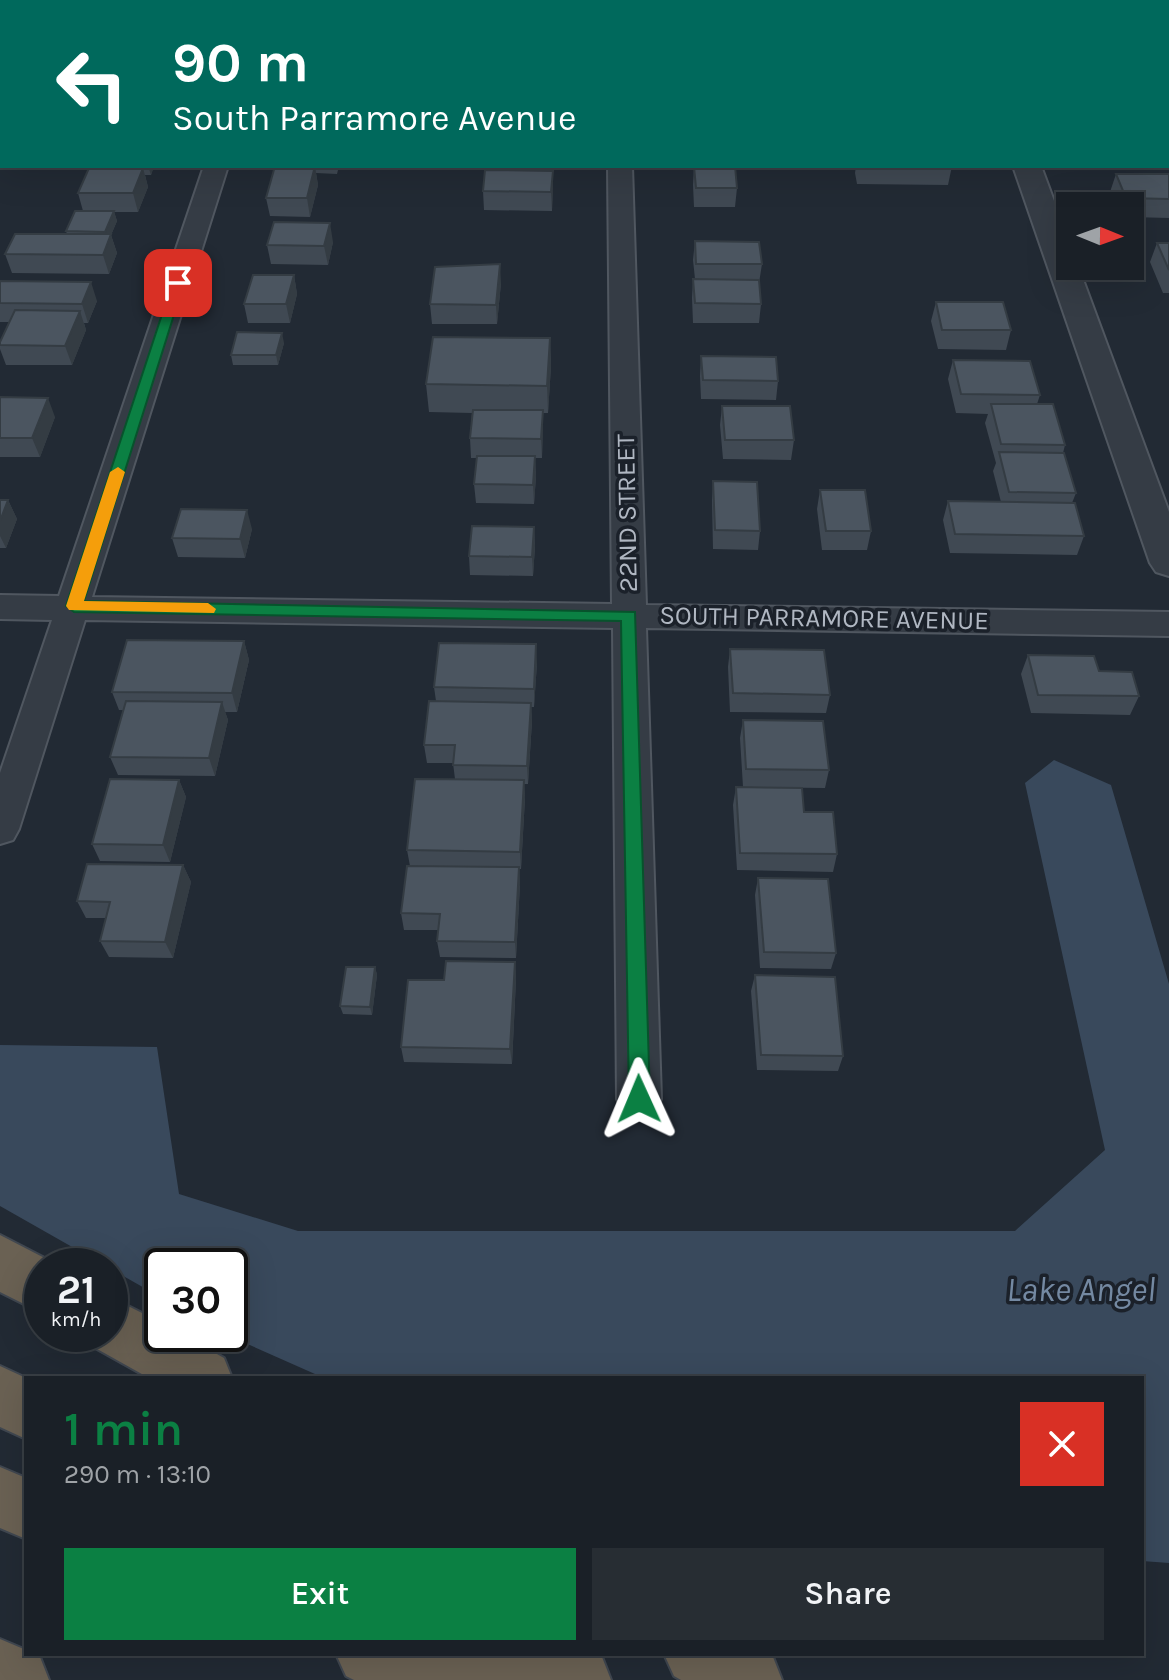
<!DOCTYPE html>
<meta charset="utf-8">
<style>
body{margin:0;font-family:Karla,sans-serif;background:#272d33;color:#f1f3f6;height:100vh;display:flex;flex-direction:column;font-size:30px;white-space:nowrap}
*{box-sizing:border-box;margin:0}
p{font-size:26px;color:#9fa3a7}
.icon{flex:none;width:44px;height:44px;fill:none;stroke:currentColor;stroke-width:2;stroke-linecap:round;stroke-linejoin:round}
.map{position:relative;flex:1;overflow:hidden}
.details{position:absolute;left:24px;top:1376px;width:1120px;height:280px;display:flex;flex-direction:column;background:#1a2027;border-radius:0px;box-shadow:0 8px 32px #0002,0 0 0 2px #383e44}
.details>*{flex:none}
.hud{position:absolute;left:0px;top:0px;width:1170px;height:168px;box-shadow:0 8px 32px #0002,0 0 0 2px #383e44;background:#00695c;color:#fff;overflow:hidden}
.needle{width:52px;rotate:91deg}
.buttons{position:absolute;left:1056px;top:192px;display:grid;gap:16px}
.buttons a{display:grid;place-items:center;width:88px;height:88px;border-radius:0px;background:#1a2027;box-shadow:0 8px 32px #0002,0 0 0 2px #383e44;font-size:40px}
.speed{position:absolute;left:24px;top:1248px;display:flex;gap:16px;font-size:40px;font-weight:700;text-align:center}
.speed>*{display:grid;place-content:center;width:104px;height:104px;border-radius:50%;background:#1a2027;box-shadow:0 8px 32px #0002,0 0 0 2px #383e44;line-height:1}
.speed small{font-size:20px;font-weight:400}
.speed .limit{border:4px solid #111;border-radius:12px;background:#fff;color:#111}
.pin{position:absolute;display:grid;place-items:center;width:68px;height:68px;color:#fff;margin:-34px;border-radius:16px;box-shadow:0 4px 12px #0006}
.me{position:absolute;width:88px;margin:-44px;rotate:359deg;stroke-linejoin:round;filter:drop-shadow(0 0 6px #0008)}
.turn{display:flex;align-items:center;gap:28px;height:168px;padding:0 40px;font-size:36px}
.turn .icon{width:104px;height:104px;stroke-width:2.5}
.turn b{display:block;font-size:56px;line-height:68px}
.round{display:grid;place-items:center;flex:none;width:84px;height:84px;border-radius:0px;background:#272d33}
.head{display:flex;align-items:center;justify-content:space-between;height:136px;padding:0 40px}
h1{font-size:48px;font-weight:600;line-height:60px;color:#0b8043}
.action{display:flex;gap:16px;margin-top:auto;padding:16px 40px}
.action a{flex:1;height:92px;border-radius:0px;background:#0b8043;color:#fff;font-size:32px;font-weight:600;line-height:92px;text-align:center}
.action a+a{background:#272d33;color:#f1f3f6}
.map>svg:first-child{display:block}
.water{fill:#39495c}
.lines{fill:none;stroke-linecap:round;stroke-linejoin:round}
.minor-casing{stroke:#505760;stroke-width:4}
.tertiary-casing{stroke:#505760;stroke-width:4}
.motorway-casing{stroke:#404750;stroke-width:4}
.minor{fill:#353c45;fill-rule:evenodd}
.tertiary{fill:#353c45;fill-rule:evenodd}
.motorway{fill:#6a6153;fill-rule:evenodd}
.wall{fill:#404953}
.shaded-wall{fill:#343c43}
.building{fill:#4b5560;stroke:#343c43;stroke-width:2}
.route{fill:#0b8043;stroke:#07532c;stroke-width:2}
.slow{fill:#f59e0b}
.labels{text-anchor:middle;dominant-baseline:central;stroke-width:7;stroke-linejoin:round;paint-order:stroke}
.street-label{font-size:26px;fill:#b0b7c2;stroke:#1b212a}
.near-water-label{font-size:34px;font-style:italic;fill:#7489a2;stroke:#1b212a}
</style>
<div class="map">
<svg width="1169" height="1680" viewBox="0 0 1169 1680">
<rect width="100%" height="100%" fill="#222a34"/>
<path class="water" d="M1054,760L1111,785L1169,984V1563L1142,1561V1378H324L225,1334H230V1266H162V1298L0,1206V1045L157,1047L179,1194L298,1231H1015L1105,1150L1025,783Z"/>
<g class="lines">
<g class="minor-casing">
<path id="minor" d="M260,0H280V2H260Z
M608,0H628V2H608Z
M1168,73H1169V87H1168Z
M204,166H228L92,597L612,604L608,166H632L646,605L1169,612V636L646,628L661,1099L654,1113L639,1119L624,1113L617,1099L613,628L85,620L19,829L13,840L0,844V773L52,620L0,619V595L59,596Z"/>
</g>
<g class="tertiary-casing">
<path id="tertiary" d="M955,0H979L980,2H956Z
M1013,166H1041L1070,244V266H1078L1169,512V576L1156,572L1150,563Z"/>
</g>
<g class="motorway-casing">
<path id="motorway" d="M0,1235L60,1266H42V1313L0,1292Z
M110,1297L162,1323V1334H181L224,1358L232,1378H149L90,1345L86,1334H110Z
M0,1366L26,1378V1439L0,1427Z
M0,1467L26,1478V1539L0,1528Z
M0,1639L26,1650V1654L40,1657L49,1680H0Z
M336,1654H593L602,1657L611,1680H354L346,1676Z
M664,1654H765L773,1657L782,1680H681L674,1676Z"/>
</g>
<use href="#minor" class="minor"/>
<use href="#tertiary" class="tertiary"/>
<use href="#motorway" class="motorway"/>
</g>
<path class="wall" d="M535,0H570V2H535Z
M0,72H2V132H0Z
M103,166H154L151,175H145L148,187L138,212H114L117,221L111,235L117,253L109,274L12,273L5,254L67,234L66,231L83,211L78,193L104,168Z
M275,166H339L337,174L316,173L318,185L310,217L270,216L266,198Z
M492,166H548L547,171H553L552,211L484,210L483,191L492,170Z
M694,166L737,188L735,207H694L693,185Z
M856,166H952L948,185L857,184L855,173Z
M1116,174H1169V218L1130,217V206H1115L1110,192Z
M695,241L762,264L759,283L761,304L759,323H693L692,298L693,279H695L693,260Z
M333,242L328,265L271,264L267,245Z
M1157,243H1169V293H1163L1150,262Z
M294,275L297,294L290,323H248L244,304Z
M0,281L97,301L88,323H84L86,330L72,365H6L0,349V342L9,322H0Z
M501,283L497,324H432L430,304Z
M936,302L1011,330L1006,350L938,349L931,321Z
M550,338L551,366L548,413H543L542,458H535L536,476L534,504L476,503L474,484L477,458H471L470,438L472,413L429,412L426,384Z
M284,343L278,365H233L231,355Z
M701,356L778,381L776,400L701,399L700,376Z
M953,360L1040,395L1037,404L1065,445L1063,453L1076,493L1072,503L1084,536L1077,555L950,553L943,520L948,501L1001,502L993,471L996,463L985,423L988,414L956,413L948,379Z
M0,397L55,417L40,457H0Z
M722,406L794,440L791,460L723,459L720,425Z
M713,481L760,531L758,550L713,549L712,500Z
M820,490L871,531L867,550H822L817,509Z
M0,500H8L17,519L6,548H0Z
M534,527L535,546L533,576L470,575L469,556Z
M252,529L245,558L178,557L172,538Z
M244,641L249,660L237,712H225L228,720L215,776L118,775L110,757L123,710H119L112,692Z
M730,649L830,695L826,713L730,712L728,667Z
M1028,655L1099,671L1139,696L1130,715L1031,713L1021,674Z
M537,663L534,707H531L532,721L528,784H524L525,798L521,869H519L520,884L516,958L440,957L437,941L438,930H404L401,913L410,866L407,850L455,779L453,763H427L424,745L436,701L434,687Z
M743,720L829,770L825,788L743,787L740,738Z
M179,780L186,797L170,862L100,861L92,844Z
M736,787L804,812L837,854L833,872L737,870L733,805Z
M183,865L191,882L173,958L109,957L100,941L106,918H86L77,901Z
M758,878L836,953L831,969L760,968L755,895Z
M515,962L516,979L512,1064L404,1062L401,1047L444,980Z
M375,967L377,975L372,1015L343,1014L340,1006Z
M755,975L843,1056L838,1071L757,1070L751,991Z"/>
<path class="shaded-wall" d="M2,95V123L0,117V99Z
M148,166H154L151,175Z
M315,166L318,185L310,217L307,198Z
M143,168L148,187L138,212L133,193Z
M553,171V190L552,211L551,192Z
M114,211L117,221L111,235L117,253L109,274L103,255L108,241L105,232Z
M330,223L333,242L328,265L324,246Z
M500,264L501,283L497,324L496,305Z
M294,275L297,294L290,323L286,304Z
M91,282L97,301L88,323L82,304Z
M80,311L86,330L72,365L65,346Z
M282,333L284,343L278,365L276,355Z
M550,338L551,366L548,413L547,386Z
M48,398L55,417L40,457L32,438Z
M543,410V430L542,458L541,439Z
M535,456L536,476L534,504L533,485Z
M8,500L17,519L6,548L0,536V521Z
M247,510L252,529L245,558L240,539Z
M534,527L535,546L533,576L532,557Z
M244,641L249,660L237,712L232,693Z
M536,644L537,663L534,707V689Z
M222,702L228,720L215,776L209,758Z
M531,703L532,721L528,784L527,766Z
M179,780L186,797L170,862L163,845Z
M524,780L525,798L521,869L520,852Z
M183,865L191,882L173,958L165,942Z
M519,867L520,884L516,958L515,942Z
M515,962L516,979L512,1064L510,1049Z
M375,967L377,975L372,1015L370,1007Z"/>
<path class="building" d="M0,72H2V95L0,99Z
M275,166H315L307,198H266Z
M694,166H735L737,188H696Z
M89,168H143L133,193H78Z
M485,170L553,171L551,192L483,191Z
M1116,174H1169V199L1126,198Z
M75,211H114L105,232L66,231Z
M274,222L330,223L324,246L267,245Z
M15,234H111L103,255L5,254Z
M695,241L759,242L762,264H696Z
M1157,243H1169V270Z
M500,264L496,305L430,304L435,267Z
M253,275H294L286,304H244Z
M693,279L759,280L761,304L695,303Z
M0,281L91,282L82,304L0,303Z
M936,302H1003L1011,330H942Z
M15,310L80,311L65,346L0,345V342Z
M237,332L282,333L276,355H231Z
M433,337L550,338L547,386L426,384Z
M701,356L776,357L778,381L703,380Z
M953,360L1030,361L1040,395L961,394Z
M0,397L48,398L32,438H0Z
M991,404H1053L1065,445L1001,444Z
M722,406H790L794,440H725Z
M473,410H543L541,439L470,438Z
M999,452L1064,453L1076,493L1009,492Z
M477,456H535L533,485L474,484Z
M713,481L757,482L760,531L715,530Z
M820,490H865L871,531H826Z
M0,500H8L0,521Z
M948,501L1075,503L1084,536L955,534Z
M181,509L247,510L240,539L172,538Z
M472,526L534,527L532,557L469,556Z
M127,640L244,641L232,693L112,692Z
M439,643L536,644L534,689L434,687Z
M730,649L824,650L830,695L733,693Z
M1028,655L1094,656L1099,671L1132,672L1139,696L1038,695Z
M126,701L222,702L209,758L110,757Z
M429,701L531,703L527,766L453,765L455,745H424Z
M743,720L823,721L829,770L746,769Z
M110,779L179,780L163,845L92,844Z
M415,779L524,780L520,852L407,850Z
M736,787L802,788L804,812H833L837,854L740,853Z
M87,864L183,865L165,942L100,941L110,902L77,901Z
M407,866L519,867L515,942L437,941L440,914L401,913Z
M758,878L828,879L836,953L764,952Z
M446,961L515,962L510,1049L401,1047L408,980H444Z
M346,967H375L370,1007L340,1006Z
M755,975L835,977L843,1056L761,1055Z"/>
<path class="route" d="M173,281L184,283L84,601L635,612L650,1099L647,1106L639,1109L632,1106L629,1099L621,621L74,612L66,606Z"/>
<path class="slow" d="M118,467L125,472L84,601L208,603L216,609L214,613L69,610L66,606L110,472Z"/>
<g class="labels">
<g class="street-label">
<text transform="translate(627 513) rotate(-91)">22ND STREET</text>
<text transform="translate(824 618) rotate(1)">SOUTH PARRAMORE AVENUE</text>
</g>
<g class="near-water-label">
<text x="1081" y="1290">Lake Angel</text>
</g>
</g>
</svg>
<div class="buttons">
<a><svg class="needle" viewBox="-14 -14 28 28"><path d="M0-13l5 13h-10z" fill="#e53935"/><path d="M0 13l5-13h-10z" fill="#9fa3a7"/></svg></a>
</div>
<div class="speed"><div>21<small>km/h</small></div><div class="limit">30</div></div>
<div class="pin" style="left:178px;top:283px;background:#d93025"><svg class="icon" aria-label="arrive" viewBox="0 0 24 24"><path d="M6 21V4h12l-3 4 3 4H6"/></svg></div>
<svg class="me" style="left:639px;top:1099px" viewBox="-20 -20 40 40"><path d="M0-17L14 15 0 8-14 15z" fill="#0b8043" stroke="#fff" stroke-width="4"/></svg>
<div class="hud">
<div class="turn"><svg class="icon" aria-label="left" viewBox="0 0 24 24"><path d="M17 20v-9H6M10 6l-5 5 5 5"/></svg><div><b>90 m</b>South Parramore Avenue</div></div>
</div>
<section class="details">
<div class="head"><div><h1>1 min</h1><p>290 m · 13:10</p></div><a class="round" style="background:#d93025;color:#fff"><svg class="icon" aria-label="close" viewBox="0 0 24 24"><path d="M6 6l12 12M18 6L6 18"/></svg></a></div>
<div class="action"><a>Exit</a><a>Share</a></div>
</section>
</div>
